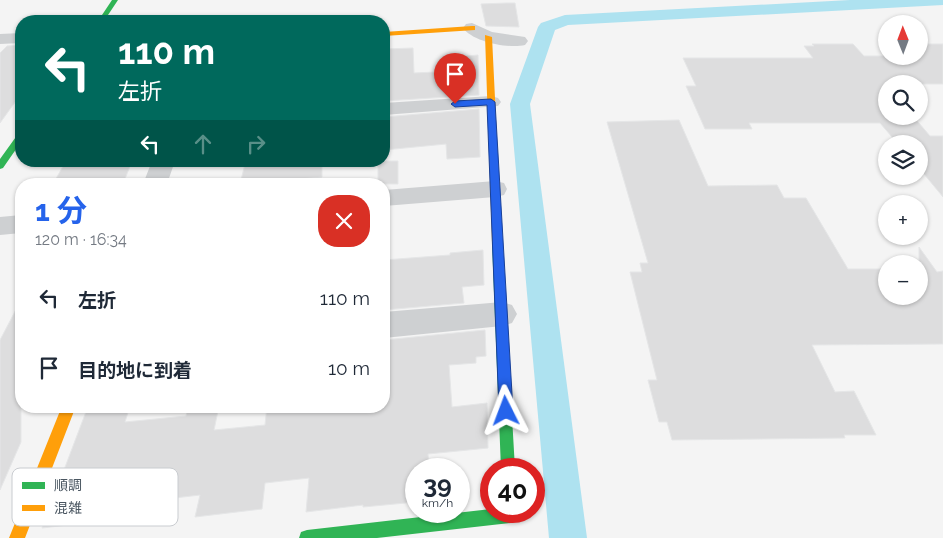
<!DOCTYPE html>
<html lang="ja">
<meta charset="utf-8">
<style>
body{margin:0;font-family:Raleway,"Noto Sans JP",sans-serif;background:#f2f2f3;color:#1f2937;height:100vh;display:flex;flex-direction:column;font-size:19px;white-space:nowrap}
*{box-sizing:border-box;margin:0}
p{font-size:16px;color:#747a83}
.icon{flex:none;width:28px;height:28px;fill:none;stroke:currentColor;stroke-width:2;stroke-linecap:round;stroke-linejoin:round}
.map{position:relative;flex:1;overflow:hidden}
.side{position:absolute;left:15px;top:178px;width:375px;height:235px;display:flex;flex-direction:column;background:#fff;border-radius:20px;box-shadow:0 1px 4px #0004}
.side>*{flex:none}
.hud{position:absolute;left:15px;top:15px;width:375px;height:152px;border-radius:20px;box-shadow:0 1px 4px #0004;background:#00695c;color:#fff;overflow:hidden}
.needle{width:32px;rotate:359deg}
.buttons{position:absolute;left:878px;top:15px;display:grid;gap:10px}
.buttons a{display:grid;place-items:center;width:50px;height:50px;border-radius:50%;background:#fff;box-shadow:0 1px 4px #0004;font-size:25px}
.speed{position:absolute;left:405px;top:458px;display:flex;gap:10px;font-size:25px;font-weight:700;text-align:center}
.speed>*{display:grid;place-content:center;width:65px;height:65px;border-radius:50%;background:#fff;box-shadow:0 1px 4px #0004;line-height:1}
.speed small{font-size:12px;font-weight:400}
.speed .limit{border:8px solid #d22;background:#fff;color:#111}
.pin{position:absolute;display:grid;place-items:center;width:42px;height:42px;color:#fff;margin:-51px -21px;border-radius:50% 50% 50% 0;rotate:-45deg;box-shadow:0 0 5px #0007}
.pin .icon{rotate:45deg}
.me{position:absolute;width:55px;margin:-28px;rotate:357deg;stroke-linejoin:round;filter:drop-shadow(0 0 4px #0008)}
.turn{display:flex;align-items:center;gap:18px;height:105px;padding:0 20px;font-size:22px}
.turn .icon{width:65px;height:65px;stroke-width:2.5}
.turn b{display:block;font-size:35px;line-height:42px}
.lanes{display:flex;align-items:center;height:48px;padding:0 20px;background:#0003;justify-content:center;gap:25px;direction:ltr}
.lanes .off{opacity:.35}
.round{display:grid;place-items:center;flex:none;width:52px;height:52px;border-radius:20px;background:#f2f2f3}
.head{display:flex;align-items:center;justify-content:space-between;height:85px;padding:0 20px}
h1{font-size:30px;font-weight:700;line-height:38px;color:#2563eb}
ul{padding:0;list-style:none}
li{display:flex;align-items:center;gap:15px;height:70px;padding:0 20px}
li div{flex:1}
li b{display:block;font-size:19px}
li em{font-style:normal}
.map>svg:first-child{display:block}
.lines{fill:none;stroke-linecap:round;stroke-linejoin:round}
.canal{fill:#aee2f0;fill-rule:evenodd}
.building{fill:#ddddde;stroke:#e5e6e7}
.street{fill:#ced0d2;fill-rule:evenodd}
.fast{fill:#30b455;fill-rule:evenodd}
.slow{fill:#ff9f0a;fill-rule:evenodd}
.route{fill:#2563eb;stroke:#184099}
.key{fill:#fff;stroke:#c9ccd0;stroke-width:1}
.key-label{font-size:14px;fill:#4a5661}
</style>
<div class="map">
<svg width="943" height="538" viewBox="0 0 943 538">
<rect width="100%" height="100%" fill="#f4f4f4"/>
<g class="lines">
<path class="canal" d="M850,0H943V5L568,25L555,30L530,104L587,538H549L510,104L538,27L541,23L565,15Z"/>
</g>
<path class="building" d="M507,3H515L519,27L486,26L481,4Z
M812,44H853L864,56H919V44H943V84H883L886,87V116H913L930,136H943V197L919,168V144H898L880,123H749L752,129H705L686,86H696L683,58H813L804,46H814Z
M21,45V94L0,123V53L7,46Z
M413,48L414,73L458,71L455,57L478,55L479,95L384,101V58H386V49Z
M479,109L480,157L447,159L446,144L384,150V117Z
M679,120L708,186L777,185L784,198H806L848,269H886V296H919V247L937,272L943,271V344L812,345L835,392L854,391L876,435H844L845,438L672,440L667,422H659L648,380H657L630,272H642L640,263H648L607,122Z
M66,161H132L123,184H53Z
M271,161H322V177L266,182V184H240L245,164Z
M378,161H398V184H378Z
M483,250L484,285L462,287L464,303L384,310V260L450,255V253Z
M21,300V442L0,490V340Z
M485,330L486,356L476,357V363L449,365L452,407L487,403L488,448L428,454L429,469H416V502L363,507V505L306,512L309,478L265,483L262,509L195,517L200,495L80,509L76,524L42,528L87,409L130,406L125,422L186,416L188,406H219L214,430L265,425L267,406H384V340Z"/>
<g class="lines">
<path class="street" d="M472,23L492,32L525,37L528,41L525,45C509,49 473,42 463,28L466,24Z
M21,33V43L0,44V34Z
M491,96L498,98L501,102L498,106L384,115V103Z
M152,161H175L167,184H143Z
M495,181L504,183L507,189L504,195L495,197L384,206V190Z
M21,215V233L0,235V217Z
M502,302L512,305L517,314L512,323L502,326L384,338V312Z"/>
<path class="fast" d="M112,0H118L104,21H98Z
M21,133V142L3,168L0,169V159L18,134Z
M497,238L502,242L515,469H501L492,242Z
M491,509V511H517L519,515L516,520L511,523L377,538H299L301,532L307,530Z"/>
<path class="slow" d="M472,26H475V30L384,36V32Z
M485,35L492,37L502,242L497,246L492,242Z
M62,406H76L25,538H9Z"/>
</g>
<path class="route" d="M491,99L495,102L513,411L511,415L506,417L501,415L499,411L487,105L455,107L451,104L455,101Z"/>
<rect x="12" y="468" width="166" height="58" rx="8" class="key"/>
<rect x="22" y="482" width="23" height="7" fill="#30b455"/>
<rect x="22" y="505" width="23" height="6" fill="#ff9f0a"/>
<g class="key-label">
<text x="54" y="490">順調</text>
<text x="54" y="513">混雑</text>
</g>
</svg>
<div class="buttons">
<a><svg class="needle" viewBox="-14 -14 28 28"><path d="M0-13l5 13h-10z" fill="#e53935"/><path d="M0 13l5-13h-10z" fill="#747a83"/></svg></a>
<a><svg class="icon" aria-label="search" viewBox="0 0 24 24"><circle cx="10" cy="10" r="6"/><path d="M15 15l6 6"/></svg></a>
<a><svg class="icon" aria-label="layers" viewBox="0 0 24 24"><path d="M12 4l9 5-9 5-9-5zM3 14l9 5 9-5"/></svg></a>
<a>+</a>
<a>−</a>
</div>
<div class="speed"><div>39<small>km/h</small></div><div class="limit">40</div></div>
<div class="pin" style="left:455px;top:104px;background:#d93025"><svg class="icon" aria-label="arrive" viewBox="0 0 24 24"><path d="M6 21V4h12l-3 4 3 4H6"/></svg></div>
<svg class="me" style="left:506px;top:411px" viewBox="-20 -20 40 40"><path d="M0-17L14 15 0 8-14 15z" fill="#2563eb" stroke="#fff" stroke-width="4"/></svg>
<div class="hud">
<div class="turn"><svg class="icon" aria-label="left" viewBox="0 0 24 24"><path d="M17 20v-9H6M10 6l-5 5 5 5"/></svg><div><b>110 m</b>左折</div></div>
<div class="lanes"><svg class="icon" aria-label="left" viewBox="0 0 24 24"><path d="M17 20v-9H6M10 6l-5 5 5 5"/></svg><svg class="icon off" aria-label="ahead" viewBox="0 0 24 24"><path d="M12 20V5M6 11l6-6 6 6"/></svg><svg class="icon off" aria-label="right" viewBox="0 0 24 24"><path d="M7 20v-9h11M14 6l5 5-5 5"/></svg></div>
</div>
<section class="side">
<div class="head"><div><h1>1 分</h1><p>120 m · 16:34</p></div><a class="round" style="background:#d93025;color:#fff"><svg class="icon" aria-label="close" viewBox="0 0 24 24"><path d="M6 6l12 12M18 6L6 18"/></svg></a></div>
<ul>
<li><svg class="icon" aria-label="left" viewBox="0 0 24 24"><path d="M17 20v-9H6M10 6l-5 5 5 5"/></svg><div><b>左折</b></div><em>110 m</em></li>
<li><svg class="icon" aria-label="arrive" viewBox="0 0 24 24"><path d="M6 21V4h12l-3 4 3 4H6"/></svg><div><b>目的地に到着</b></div><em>10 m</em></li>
</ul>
</section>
</div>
